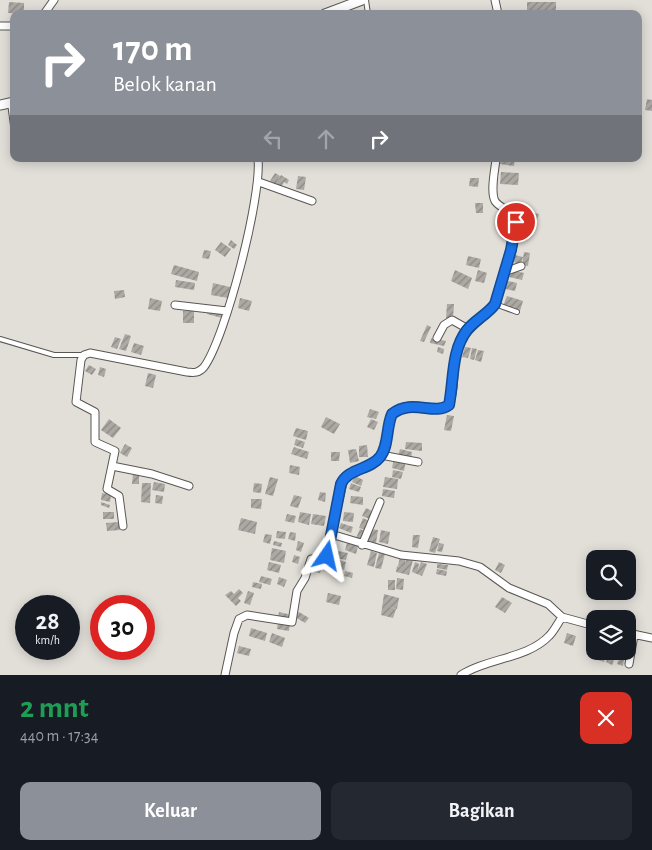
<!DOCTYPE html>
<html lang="id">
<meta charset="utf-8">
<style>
body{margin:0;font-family:"Alegreya Sans",sans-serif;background:#242831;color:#f1f3f6;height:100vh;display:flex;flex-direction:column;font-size:19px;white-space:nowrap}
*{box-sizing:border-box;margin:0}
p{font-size:16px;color:#9ea1a6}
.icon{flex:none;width:28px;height:28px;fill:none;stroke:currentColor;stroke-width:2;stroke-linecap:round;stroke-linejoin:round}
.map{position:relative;height:675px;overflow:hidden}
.drawer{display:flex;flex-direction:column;background:#171b24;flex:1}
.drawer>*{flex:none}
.hud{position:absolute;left:10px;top:10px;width:632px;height:152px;border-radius:10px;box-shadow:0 2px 12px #0003;background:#8c9099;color:#fff;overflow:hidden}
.buttons{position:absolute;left:586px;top:550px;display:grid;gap:10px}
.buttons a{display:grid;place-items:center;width:50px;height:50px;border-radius:10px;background:#171b24;box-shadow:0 2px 12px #0003;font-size:25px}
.speed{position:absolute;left:15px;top:595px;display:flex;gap:10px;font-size:25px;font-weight:700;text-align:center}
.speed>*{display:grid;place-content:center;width:65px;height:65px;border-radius:50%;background:#171b24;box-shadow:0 2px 12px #0003;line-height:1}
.speed small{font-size:12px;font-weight:400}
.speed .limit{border:8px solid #d22;background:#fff;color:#111}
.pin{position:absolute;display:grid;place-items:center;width:42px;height:42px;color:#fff;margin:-21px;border:2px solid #fff;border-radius:50%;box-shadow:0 1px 5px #0007}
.me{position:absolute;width:55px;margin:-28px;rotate:11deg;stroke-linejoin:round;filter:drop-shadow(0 0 4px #0008)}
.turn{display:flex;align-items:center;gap:18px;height:105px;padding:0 20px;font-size:22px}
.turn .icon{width:65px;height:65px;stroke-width:2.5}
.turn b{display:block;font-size:35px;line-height:42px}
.lanes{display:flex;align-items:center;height:48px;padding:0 20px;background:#0003;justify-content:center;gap:25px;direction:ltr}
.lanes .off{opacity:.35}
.round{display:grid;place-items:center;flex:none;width:52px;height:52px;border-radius:10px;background:#242831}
.head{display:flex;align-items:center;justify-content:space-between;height:85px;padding:0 20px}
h1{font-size:30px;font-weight:700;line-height:38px;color:#1e9e55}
.action{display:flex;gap:10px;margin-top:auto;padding:10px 20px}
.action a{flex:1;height:58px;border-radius:10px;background:#8c9099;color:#fff;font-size:20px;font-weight:700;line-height:58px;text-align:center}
.action a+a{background:#242831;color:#f1f3f6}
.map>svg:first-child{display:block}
.building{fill:url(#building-hatch)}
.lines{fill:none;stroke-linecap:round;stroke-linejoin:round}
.service-casing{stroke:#5a5753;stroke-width:6}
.minor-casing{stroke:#5a5753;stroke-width:9}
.tertiary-casing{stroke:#5a5753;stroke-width:11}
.service{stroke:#fff;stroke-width:4}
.minor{stroke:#fff;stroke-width:7}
.tertiary{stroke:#fff;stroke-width:9}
.route-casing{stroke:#114b97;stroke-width:12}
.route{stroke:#1a73e8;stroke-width:9}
</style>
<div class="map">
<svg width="652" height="675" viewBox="0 0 652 675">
<defs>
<pattern id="building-hatch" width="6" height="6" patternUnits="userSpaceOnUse" patternTransform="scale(1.25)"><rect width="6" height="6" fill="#aca9a4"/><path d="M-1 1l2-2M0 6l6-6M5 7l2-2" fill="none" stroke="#8c8985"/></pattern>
</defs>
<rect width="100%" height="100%" fill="#e2dfd9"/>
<path class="building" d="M9,2L24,3V14L8,13Z
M527,2H556V14H527Z
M647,99L652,100V111L645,110Z
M500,159H515L514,166L500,164Z
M501,172L519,173L518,185L500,184Z
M275,173L280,176L276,184L270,181Z
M281,175L289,180L287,184L284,182L280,189L275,186Z
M298,176L306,177L304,190L296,189Z
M470,178H479L478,187L469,186Z
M475,203H483V213H476Z
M533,213L539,214L537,220L532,219Z
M518,214L527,216L526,223L516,221Z
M231,240L237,245L234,249L228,245Z
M221,242L231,249L225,257L215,250Z
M204,250L211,251L209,259L202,258Z
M524,252L530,253L528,266L522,265Z
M511,254L523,257L521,264L509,261Z
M468,256L481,259L479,268L466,265Z
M174,265L199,272L197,281L171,274Z
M455,270L472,278L468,289L451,281Z
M478,270L487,273L484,283L475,281Z
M511,270L524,273L522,280L509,277Z
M176,280L195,283L194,290L175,287Z
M503,280L517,283L515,291L501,288Z
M213,283L230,287L228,298L211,295Z
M124,290L125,297L115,299L114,291Z
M507,296L523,301L520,311L503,306Z
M150,298L162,301L160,311L148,309Z
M240,298L252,301L249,311L238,308Z
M447,304H454L453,318H446Z
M208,308L223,312L222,318L207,314Z
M183,311H194V323H183Z
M427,325L431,327L424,342L420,341Z
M125,334L131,336L126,351L119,349Z
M115,337L121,339L117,349L111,347Z
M431,338L446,341L444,346L430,343Z
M134,343L144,346L141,355L131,352Z
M438,347L444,349L443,354L437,352Z
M465,347L471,348L468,358L462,357Z
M472,348L477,349L474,360L470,359Z
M478,350L484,351L481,362L475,360Z
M89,365L96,369L92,375L85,371Z
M100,367L106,369L104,377L98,375Z
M148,373L156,375L153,388L145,386Z
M370,409L379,412L376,419L367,417Z
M447,415L454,416L451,431L444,430Z
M326,417L340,424L334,434L321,427Z
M109,419L121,428L113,438L101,430Z
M371,419L378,422L374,430L367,427Z
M296,428L308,431L306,440L293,436Z
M296,439L305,442L303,448L294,445Z
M406,442L422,443V451L405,449Z
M125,444L132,448L127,457L120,453Z
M367,445L368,457H359V446Z
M294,447L309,452L307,459L291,454Z
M356,449L359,461L350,463L348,450Z
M400,449L412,452L411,459L398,456Z
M331,452H340L339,461H331Z
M394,458L406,460L404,471L392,468Z
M290,465L300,467L299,475L289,473Z
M393,470L403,472L401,479L392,477Z
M133,474H139V484H132Z
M355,476L363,480L361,486L352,482Z
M270,477L278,479L273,496L265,494Z
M385,477L398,479L397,489L383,487Z
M154,482L165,484L164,492L152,490Z
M142,483H151L150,503L141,502Z
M254,483L262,484L261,493L253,492Z
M351,483L361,487L359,492L349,489Z
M383,489L395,491L394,498L382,496Z
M320,492L326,493L325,502L318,500Z
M102,493L111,495L110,502L101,500Z
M156,495L163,496L162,504L155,503Z
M294,495L302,497L298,508L290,506Z
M351,496L363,497V505L350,503Z
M251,499H262L261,509L251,508Z
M101,502L110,505L109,508L101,505Z
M366,508L374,512L370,519L362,516Z
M103,512H114V519H103Z
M300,512L311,514L309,525L298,522Z
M344,512L354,513L353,522L343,521Z
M287,514L296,516L294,523L285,521Z
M313,514L326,516L324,526L311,524Z
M241,518L257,522L255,534L238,530Z
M363,518L369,521L366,530L359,528Z
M119,522L120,530L107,531L106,523Z
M341,523L353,527L351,533L339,528Z
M360,529L365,531L362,540L356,538Z
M370,529L378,530L376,543L368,541Z
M381,530L390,532L388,544L379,542Z
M277,531L286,532L285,539L276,538Z
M290,532L296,533L295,541L288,539Z
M265,534L272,535L270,544L263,542Z
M413,535H420L418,548L412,547Z
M433,537L440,539L435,553L429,551Z
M274,541L282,543L281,547L273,545Z
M298,541L304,543L301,552L296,550Z
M347,543L358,546L356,554L345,550Z
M439,543L444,544L442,552L437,551Z
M272,548L286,551L284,563L270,560Z
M338,551L348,553L346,560L336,558Z
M371,551L377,553L374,567L367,565Z
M379,553L385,554L381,569L375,568Z
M294,555L300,557L298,564L292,562Z
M400,557L406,558L405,564L407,558L413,560L409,575L396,572L397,566L404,568L398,566Z
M339,560L346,562L344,570L337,568Z
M269,562L281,565L279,573L267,570Z
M415,562L419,564L418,570L421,562L427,564L422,576L412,572Z
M499,562L505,565L501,573L495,570Z
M437,564L448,565L447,570L437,568Z
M315,565L322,566L320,573L313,572Z
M437,569L447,571L446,576L436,574Z
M345,571L353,573L352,578L344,576Z
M261,576L272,579L270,585L259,582Z
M279,577L287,580L284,587L277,584Z
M397,578L404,579L403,590L396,589Z
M388,580H395V590H388Z
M253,582L262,584L261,589L252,587Z
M239,589L243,593L238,598L241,601L236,606L225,595L231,591L234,594Z
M248,591L254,593L250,605L244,603Z
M328,593L341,596L339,605L326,602Z
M384,594L399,598L397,609L387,606L396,609L393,618L381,615Z
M502,597L512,603L505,613L495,607Z
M279,612L292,615L291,621L278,618Z
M299,612L309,618L305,623L295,617Z
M278,622L290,624L289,631L277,629Z
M251,628L267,633L265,641L249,636Z
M272,633L285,638L282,647L269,642Z
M567,633L576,636L573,646L564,643Z
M239,646L251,649L249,656L237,653Z
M598,651H607L604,662L595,659Z
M610,651L616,654L612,665L606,662Z
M615,651H627L625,655Z
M619,659L624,660L623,666L617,664Z"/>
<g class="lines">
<g class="service-casing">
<path id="service" d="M366,0L368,14
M10,103L14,133
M495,304L517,312
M0,339L54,355H84"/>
</g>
<g class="minor-casing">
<path id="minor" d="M495,0L498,14
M44,14L54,0
M0,26H14
M496,159C495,170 490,191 495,201C500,209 515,211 516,222C517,246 501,280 495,304C482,322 464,327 457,352C452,369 456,391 448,406C432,413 414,400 398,410C383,420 390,443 380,456C371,468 355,470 344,478L331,534L401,555L459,561L480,567L509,588L548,604L562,617
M259,182L312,201
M504,272L521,266
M175,305L227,311
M437,338L444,325L452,320L468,329
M381,455L418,462
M112,466L152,474L189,486
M123,526L119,496L107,489L115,451L95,442V412L76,402L81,360L84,355L90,353L187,372C194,373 199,373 204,367C226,337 262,195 258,159
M362,545L380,502
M628,633L652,638
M629,664L634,635
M225,675L234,633L239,619L247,615L292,622L297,591L305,578L311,559L326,558L331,534
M461,675C487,658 527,659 549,636C554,631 558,623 562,617L595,626"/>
</g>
<g class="tertiary-casing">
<path id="tertiary" d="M325,14L362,0
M0,105L14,102"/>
</g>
<use href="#service" class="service"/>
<use href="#minor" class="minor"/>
<use href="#tertiary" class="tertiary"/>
</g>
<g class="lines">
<g class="route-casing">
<path id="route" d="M327,556L341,484C348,468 370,470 380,457C389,446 386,427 392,414C412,398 434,416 449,405C454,380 451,351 467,330C475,320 488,314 495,304L511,250L516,222"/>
</g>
<use href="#route" class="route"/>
</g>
</svg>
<div class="buttons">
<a><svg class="icon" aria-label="search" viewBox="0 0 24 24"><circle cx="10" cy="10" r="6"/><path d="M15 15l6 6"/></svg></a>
<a><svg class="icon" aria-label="layers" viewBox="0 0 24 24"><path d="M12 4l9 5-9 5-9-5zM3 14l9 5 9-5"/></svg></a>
</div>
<div class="speed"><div>28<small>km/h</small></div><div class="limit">30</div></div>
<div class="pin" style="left:516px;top:222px;background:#d93025"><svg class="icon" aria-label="arrive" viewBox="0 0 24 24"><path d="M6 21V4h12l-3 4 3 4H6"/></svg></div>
<svg class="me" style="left:327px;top:556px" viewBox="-20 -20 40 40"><path d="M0-17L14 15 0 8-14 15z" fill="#1a73e8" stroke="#fff" stroke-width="4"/></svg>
<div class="hud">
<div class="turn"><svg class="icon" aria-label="right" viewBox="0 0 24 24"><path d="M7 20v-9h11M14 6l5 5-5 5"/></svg><div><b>170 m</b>Belok kanan</div></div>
<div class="lanes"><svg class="icon off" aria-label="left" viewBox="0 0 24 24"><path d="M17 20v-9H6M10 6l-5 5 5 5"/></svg><svg class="icon off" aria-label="ahead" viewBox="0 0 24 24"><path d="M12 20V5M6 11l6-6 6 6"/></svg><svg class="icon" aria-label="right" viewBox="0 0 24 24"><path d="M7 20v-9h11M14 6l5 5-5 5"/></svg></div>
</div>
</div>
<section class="drawer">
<div class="head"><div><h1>2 mnt</h1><p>440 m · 17:34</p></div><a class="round" style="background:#d93025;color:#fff"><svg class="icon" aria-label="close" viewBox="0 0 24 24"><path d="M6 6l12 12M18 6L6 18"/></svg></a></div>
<div class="action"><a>Keluar</a><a>Bagikan</a></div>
</section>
